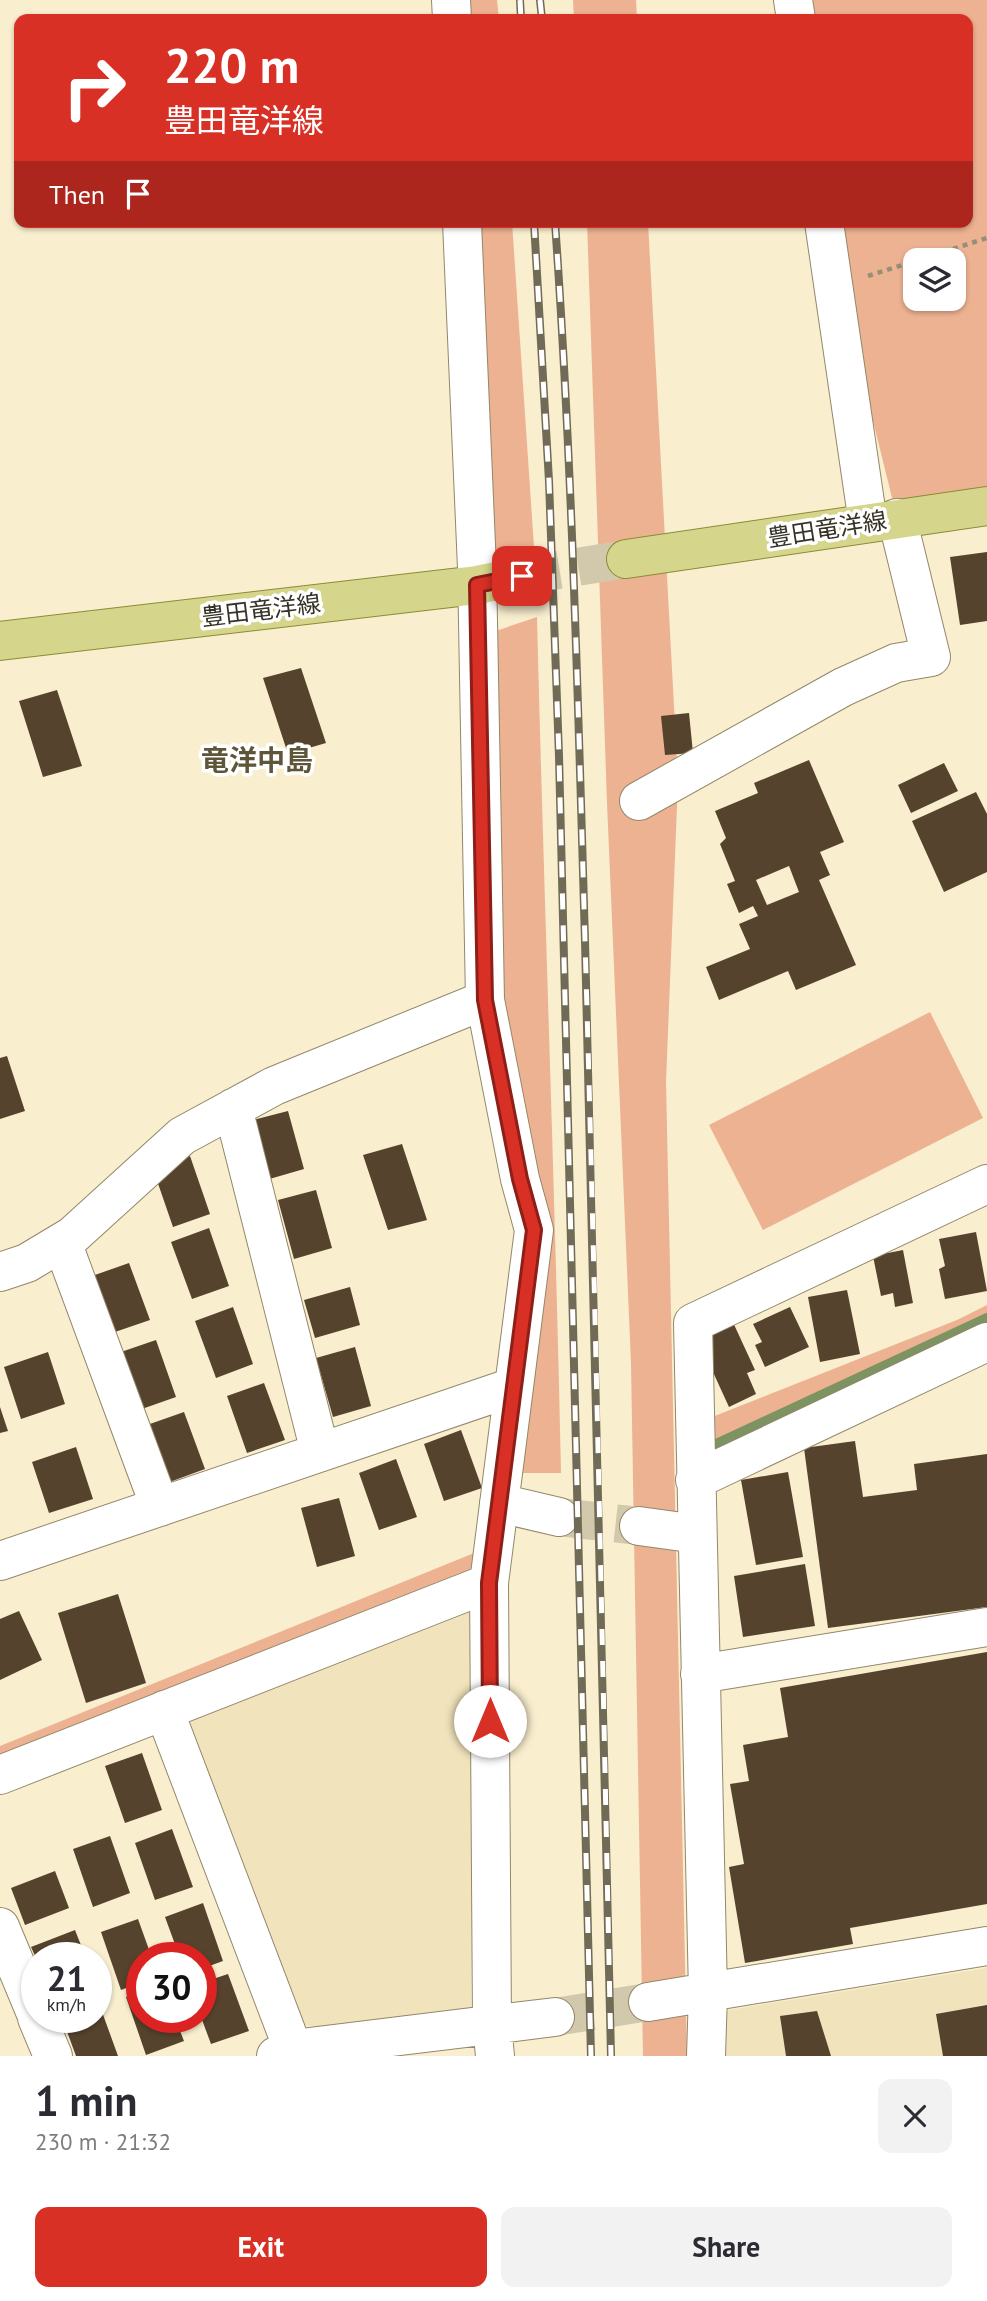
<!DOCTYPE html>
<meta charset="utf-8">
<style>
body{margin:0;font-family:"PT Sans","Noto Sans JP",sans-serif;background:#f2f2f3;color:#2b2b33;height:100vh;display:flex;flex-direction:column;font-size:26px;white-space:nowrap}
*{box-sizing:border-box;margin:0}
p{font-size:23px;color:#7c7c81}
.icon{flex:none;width:38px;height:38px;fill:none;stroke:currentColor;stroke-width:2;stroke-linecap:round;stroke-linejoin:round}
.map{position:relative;height:2056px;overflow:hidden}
.drawer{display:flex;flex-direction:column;background:#fff;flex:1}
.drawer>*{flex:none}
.banner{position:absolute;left:14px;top:14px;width:959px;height:214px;border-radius:14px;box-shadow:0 2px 5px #0004;background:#d93025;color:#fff;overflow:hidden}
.buttons{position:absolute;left:903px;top:248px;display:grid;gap:14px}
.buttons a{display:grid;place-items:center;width:63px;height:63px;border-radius:14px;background:#fff;box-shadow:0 2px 5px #0004;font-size:35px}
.speed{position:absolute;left:21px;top:1942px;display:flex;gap:14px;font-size:35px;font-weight:700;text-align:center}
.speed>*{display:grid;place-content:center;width:91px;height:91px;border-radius:50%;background:#fff;box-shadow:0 2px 5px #0004;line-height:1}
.speed small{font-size:18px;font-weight:400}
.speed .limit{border:10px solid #d22;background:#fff;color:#111}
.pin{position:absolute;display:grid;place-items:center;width:60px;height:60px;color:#fff;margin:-30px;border-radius:14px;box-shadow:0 4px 10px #0006}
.me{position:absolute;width:77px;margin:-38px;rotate:0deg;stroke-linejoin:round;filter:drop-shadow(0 0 5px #0008)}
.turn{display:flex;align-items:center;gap:24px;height:147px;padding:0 35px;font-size:32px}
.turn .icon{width:91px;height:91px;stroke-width:2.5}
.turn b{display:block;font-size:49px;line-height:60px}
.then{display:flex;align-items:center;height:66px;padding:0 35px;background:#0003;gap:14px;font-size:26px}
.round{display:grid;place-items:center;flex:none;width:74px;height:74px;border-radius:14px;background:#f2f2f3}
.overview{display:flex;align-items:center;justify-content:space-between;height:119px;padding:0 35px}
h1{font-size:42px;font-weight:700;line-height:52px}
.cta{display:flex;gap:14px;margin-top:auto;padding:14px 35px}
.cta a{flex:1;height:80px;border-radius:14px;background:#d93025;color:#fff;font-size:28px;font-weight:700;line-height:80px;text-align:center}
.cta a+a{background:#f2f2f3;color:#2b2b33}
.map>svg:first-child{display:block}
.built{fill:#f1e3bc}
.green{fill:#edb291;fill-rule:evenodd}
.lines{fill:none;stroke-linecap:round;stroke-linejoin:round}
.stream{stroke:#7d9362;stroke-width:10}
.building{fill:#56432d;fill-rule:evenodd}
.minor-tunnel{stroke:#d2c8ac;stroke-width:38;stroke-dasharray:38 19;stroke-linecap:butt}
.major-tunnel{stroke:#d2c8ac;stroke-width:38;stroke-dasharray:38 19;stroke-linecap:butt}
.minor-casing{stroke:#92876a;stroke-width:40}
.major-casing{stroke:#8b8b37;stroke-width:40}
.path{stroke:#968f78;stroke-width:4.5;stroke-dasharray:5 5;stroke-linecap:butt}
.minor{stroke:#fff;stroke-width:38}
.major{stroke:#d5d68c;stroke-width:38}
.rail-casing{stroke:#706a57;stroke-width:8}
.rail{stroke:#fff;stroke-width:5;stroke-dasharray:16;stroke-linecap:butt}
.route-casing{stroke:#8d1f18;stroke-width:18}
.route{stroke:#d93025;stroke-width:12}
.labels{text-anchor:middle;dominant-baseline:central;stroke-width:7;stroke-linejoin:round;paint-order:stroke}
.street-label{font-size:24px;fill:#363225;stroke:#fff}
.quarter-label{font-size:28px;font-weight:bold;fill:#5f5539;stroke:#fff}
</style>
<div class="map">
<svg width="987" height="2056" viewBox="0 0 987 2056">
<rect width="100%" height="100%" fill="#f9eece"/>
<path class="built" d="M472,1607L471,2009L333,2030L300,2024L181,1722Z
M987,1968V2056H724L723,2011Z"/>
<path class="green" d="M452,0H497L499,19H453Z
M573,0H636L637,19H574Z
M793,0H987V506L897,518L824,222H968V19H796ZM915,261H954V299H915Z
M462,222H512L535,562L477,568Z
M587,222H648L678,781L666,1082L687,2056H643L631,1363L607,803Z
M537,617C544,902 555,1187 561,1473H502L533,1235L485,1000L478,637Z
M930,1012L983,1118L763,1230L709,1125Z
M987,1305V1342L710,1465L707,1419L957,1320Z
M484,1549L482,1586L0,1766V1746Z"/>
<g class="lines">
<path class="stream" d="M705,1454L714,1445L987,1318"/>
</g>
<path class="building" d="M987,552V621L960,625L950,557Z
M301,668L326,743L288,754L263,678Z
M57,690L82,766L43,777L19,701Z
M689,713L693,753L665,755L661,716Z
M809,760L844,842L820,852L830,875L819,880L856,965L796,990L788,971L719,1000L706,967L750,949L739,924L758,916L753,906L739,913L727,884L735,881L720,844L726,838L715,811L758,793L754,783ZM789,866L799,892L767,905L756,880Z
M944,763L958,791L911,813L898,785Z
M976,792L987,814V872L944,892L912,821Z
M7,1056L25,1111L0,1119V1058Z
M288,1111L304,1169L266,1180L249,1121Z
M402,1144L427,1220L388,1230L363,1155Z
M190,1156L210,1214L173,1227L153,1169Z
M316,1190L332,1248L294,1259L278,1200Z
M209,1228L229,1286L192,1299L171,1242Z
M976,1232L987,1291L945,1299L939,1269L945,1266L939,1239Z
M903,1250L913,1303L895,1307L893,1293L881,1296L873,1256Z
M129,1263L150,1320L112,1333L92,1276Z
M350,1287L360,1325L315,1338L304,1300Z
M847,1290L860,1354L820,1362L808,1297Z
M233,1307L253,1364L216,1378L195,1321Z
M790,1307L809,1347L765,1367L755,1345L762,1342L753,1324Z
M731,1318L755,1370L747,1373L756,1394L729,1407L696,1335Z
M156,1340L176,1397L139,1410L118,1353Z
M355,1347L371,1406L333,1417L316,1358Z
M48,1352L65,1404L21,1419L4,1367Z
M264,1383L285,1440L247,1453L227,1396Z
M0,1407L8,1431L0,1433Z
M184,1412L205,1469L167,1483L147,1425Z
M461,1430L482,1488L444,1501L424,1444Z
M855,1441L863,1497L917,1490L914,1464L987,1454V1607L828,1628L804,1448Z
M76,1447L93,1499L49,1513L32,1462Z
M396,1459L417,1517L379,1530L359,1473Z
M788,1472L803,1557L756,1565L741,1480Z
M339,1498L355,1556L317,1567L301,1508Z
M805,1564L815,1626L743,1637L734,1576Z
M118,1594L146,1683L86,1703L58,1613Z
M19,1611L42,1660L0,1680V1619Z
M987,1652V1904L850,1928L853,1944L745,1963L729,1867L744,1864L730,1784L749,1781L743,1745L788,1737L780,1688Z
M142,1753L162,1810L125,1823L105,1766Z
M172,1829L193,1887L155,1900L135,1843Z
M110,1836L130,1893L93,1907L73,1849Z
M55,1871L69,1908L25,1925L11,1888Z
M203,1903L223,1961L201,1969V1958H180L165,1917Z
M138,1919L152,1958H142V1982L121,1990L101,1932Z
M75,1930L86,1958H36L31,1947Z
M228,1974L249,2031L211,2044L201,2017V1983Z
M142,1992V2018H175L184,2041L146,2055L126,1997Z
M96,1998H97L118,2056H76L62,2018H96Z
M987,2005V2056H943L936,2014Z
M817,2011L831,2056H786L780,2016Z"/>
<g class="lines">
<path class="minor-tunnel" d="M559,1517L639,1526
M555,2017L648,2002"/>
<path class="major-tunnel" d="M522,576L626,559"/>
<g class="minor-casing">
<path id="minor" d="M451,0L452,19
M793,0L796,19
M462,222L477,568L485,1000L520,1179L534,1230L489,1583L492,2024L495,2056
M824,222L868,523
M639,801L843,687L896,663L931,657L897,518
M233,1108L320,1452
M62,1242L160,1507
M0,1272L27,1263L72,1236L182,1136L274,1086L485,1000
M695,1480L987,1342
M499,1503L559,1517
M639,1526L697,1534
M0,1561L513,1387
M700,1674L987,1627
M164,1710L293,2049
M0,1775L489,1583
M0,1927L37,2016
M648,2002L987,1946
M37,2018L53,2056
M276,2056L293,2049L555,2017
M706,2056L708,1993L693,1323L987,1184"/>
</g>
<g class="major-casing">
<path id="major" d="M626,559L987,506
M0,641L477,585L522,576"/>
</g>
<path class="path" d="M915,261L987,238
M868,276L915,261"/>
<use href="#minor" class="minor"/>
<use href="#major" class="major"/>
<g class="rail-casing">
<path id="rail" d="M520,0L521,19
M540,0L542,19
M534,222L549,481L559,756L591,2056
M555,222C572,462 578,701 585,941C596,1312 603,1684 611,2056"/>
</g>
<use href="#rail" class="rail"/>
</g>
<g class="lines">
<g class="route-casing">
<path id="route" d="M490,1721L489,1583L534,1230L520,1179L485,1000L477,585L522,576"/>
</g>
<use href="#route" class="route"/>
</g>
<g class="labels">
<g class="street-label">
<text transform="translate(827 529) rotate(-9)">豊田竜洋線</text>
<text transform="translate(261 610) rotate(-7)">豊田竜洋線</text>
</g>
<g class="quarter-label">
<text x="257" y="759">竜洋中島</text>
</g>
</g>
</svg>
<div class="buttons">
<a><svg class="icon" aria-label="layers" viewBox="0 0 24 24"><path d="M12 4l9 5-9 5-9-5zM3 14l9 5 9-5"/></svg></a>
</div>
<div class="speed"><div>21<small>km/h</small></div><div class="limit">30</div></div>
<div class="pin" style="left:522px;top:576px;background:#d93025"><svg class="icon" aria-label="arrive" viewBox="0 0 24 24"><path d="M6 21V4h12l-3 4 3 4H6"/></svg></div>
<svg class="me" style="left:490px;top:1721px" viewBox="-20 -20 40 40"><circle r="19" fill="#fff"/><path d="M0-13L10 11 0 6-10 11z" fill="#d93025"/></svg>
<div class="banner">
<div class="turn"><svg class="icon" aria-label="right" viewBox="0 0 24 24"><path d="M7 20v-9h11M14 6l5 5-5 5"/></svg><div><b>220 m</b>豊田竜洋線</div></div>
<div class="then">Then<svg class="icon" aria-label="arrive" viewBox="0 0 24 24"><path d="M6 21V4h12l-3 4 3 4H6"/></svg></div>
</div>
</div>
<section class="drawer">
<div class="overview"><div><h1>1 min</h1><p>230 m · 21:32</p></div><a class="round"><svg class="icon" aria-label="close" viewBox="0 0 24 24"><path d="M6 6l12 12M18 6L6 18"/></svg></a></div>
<div class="cta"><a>Exit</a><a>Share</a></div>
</section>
